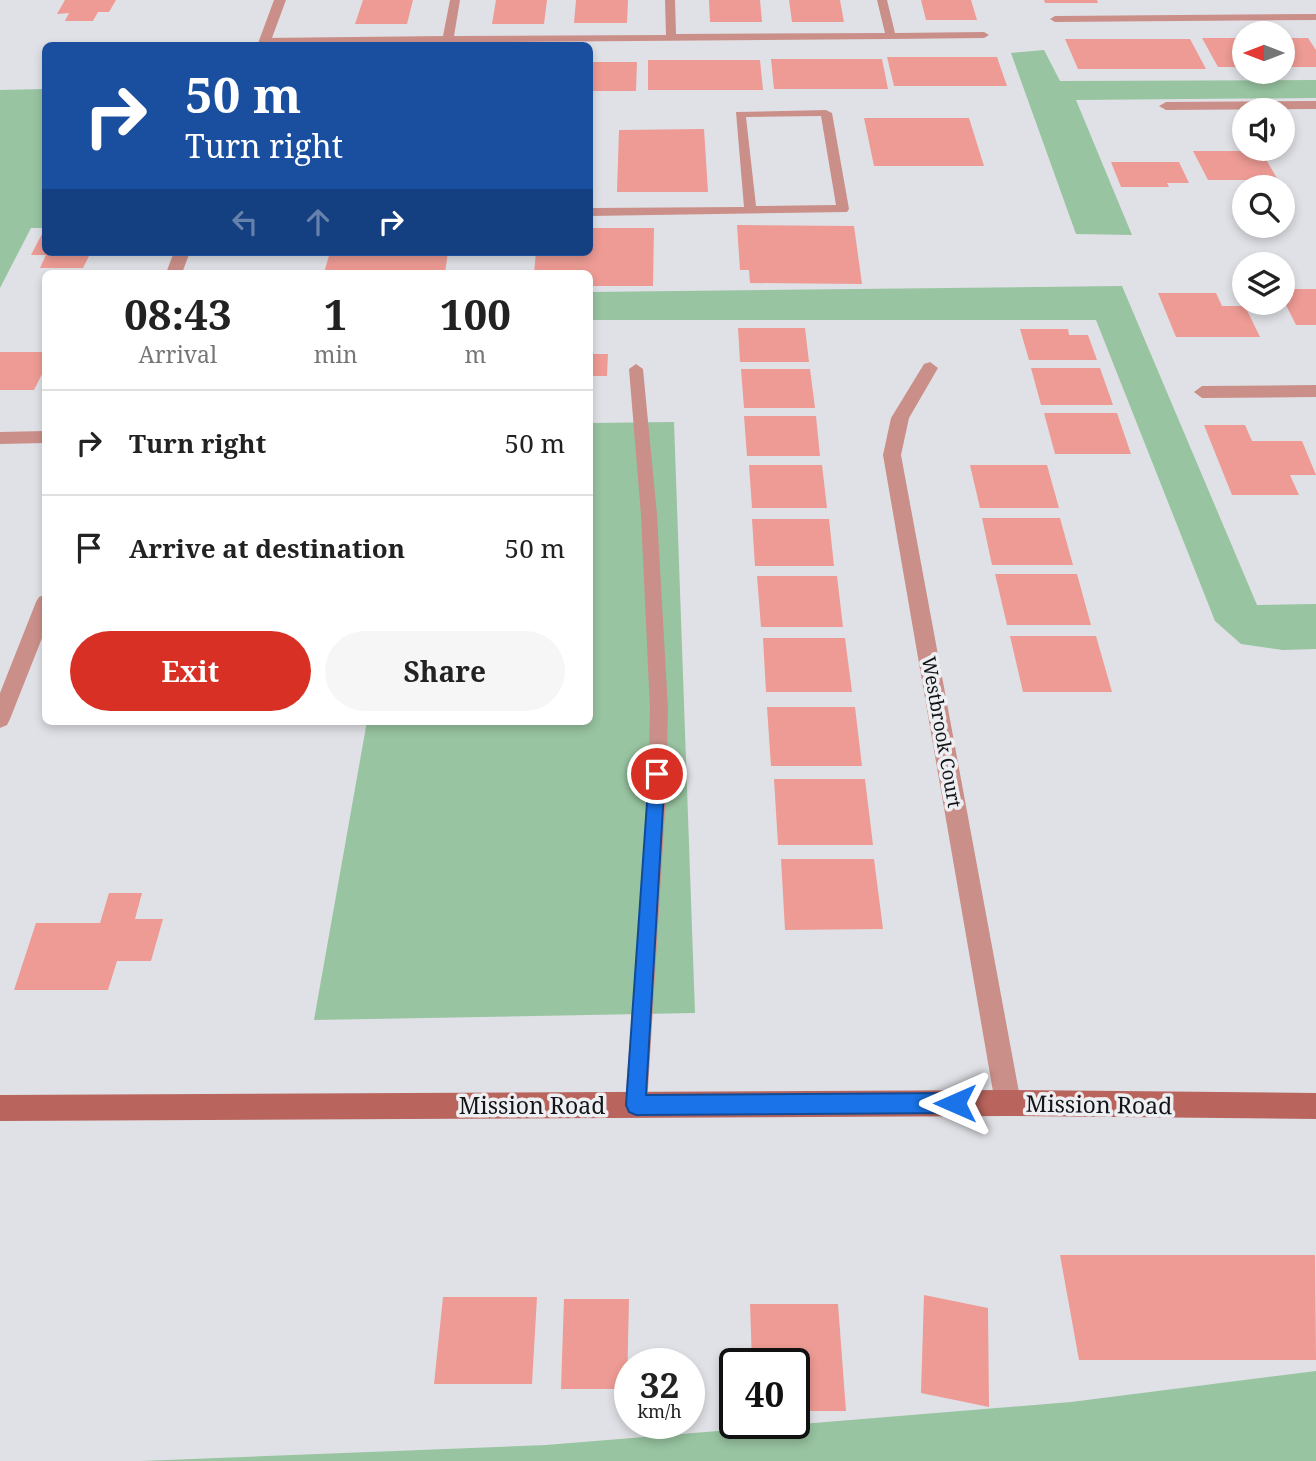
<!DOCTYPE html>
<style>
body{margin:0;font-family:"Noto Serif",serif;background:#f6f6f6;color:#222;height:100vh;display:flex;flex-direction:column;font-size:26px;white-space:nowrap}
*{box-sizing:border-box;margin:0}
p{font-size:23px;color:#767676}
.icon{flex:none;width:38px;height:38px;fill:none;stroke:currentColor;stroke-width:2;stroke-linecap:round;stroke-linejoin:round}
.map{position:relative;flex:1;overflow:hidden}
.drawer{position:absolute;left:42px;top:270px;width:551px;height:455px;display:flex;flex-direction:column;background:#fff;border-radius:10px;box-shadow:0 4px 10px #0003}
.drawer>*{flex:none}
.top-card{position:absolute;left:42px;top:42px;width:551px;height:214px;border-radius:10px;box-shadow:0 4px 10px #0003;background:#1a4fa0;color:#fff;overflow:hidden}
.needle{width:46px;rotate:270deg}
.buttons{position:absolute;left:1232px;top:21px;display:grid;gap:14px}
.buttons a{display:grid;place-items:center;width:63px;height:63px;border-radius:50%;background:#fff;box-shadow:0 4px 10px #0003;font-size:35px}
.speed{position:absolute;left:614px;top:1348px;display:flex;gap:14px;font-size:35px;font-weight:700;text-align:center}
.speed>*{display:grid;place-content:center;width:91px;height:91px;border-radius:50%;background:#fff;box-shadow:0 4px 10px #0003;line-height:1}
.speed small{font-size:18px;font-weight:400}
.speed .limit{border:4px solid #111;border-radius:10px;background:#fff;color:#111}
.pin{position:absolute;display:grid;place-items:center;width:60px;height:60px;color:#fff;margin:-30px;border:4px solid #fff;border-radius:50%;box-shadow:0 2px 7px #0007}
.me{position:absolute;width:77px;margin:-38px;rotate:270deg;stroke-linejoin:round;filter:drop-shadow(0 0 5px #0008)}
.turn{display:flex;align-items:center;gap:24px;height:147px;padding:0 28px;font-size:32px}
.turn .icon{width:91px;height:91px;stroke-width:2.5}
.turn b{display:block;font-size:49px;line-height:60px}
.lanes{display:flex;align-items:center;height:66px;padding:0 28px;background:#0003;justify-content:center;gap:35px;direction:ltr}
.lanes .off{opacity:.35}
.eta{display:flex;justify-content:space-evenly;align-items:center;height:119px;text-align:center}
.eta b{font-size:42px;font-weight:700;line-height:49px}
.action{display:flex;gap:14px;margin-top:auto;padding:14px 28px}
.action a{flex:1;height:80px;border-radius:42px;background:#d93025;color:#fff;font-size:28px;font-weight:700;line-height:80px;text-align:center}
.action a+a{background:#f6f6f6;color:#222}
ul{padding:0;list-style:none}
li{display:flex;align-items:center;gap:21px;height:105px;padding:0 28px;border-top:2px solid #e0e0e0}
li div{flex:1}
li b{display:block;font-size:26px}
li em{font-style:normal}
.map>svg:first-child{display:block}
.green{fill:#98c4a1}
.building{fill:#ed9b94}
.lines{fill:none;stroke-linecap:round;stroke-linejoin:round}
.lane{fill:#ca8f88;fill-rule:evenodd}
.street{fill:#ca8f88;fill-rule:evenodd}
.secondary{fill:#b9655d;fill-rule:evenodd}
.route{fill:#1a73e8;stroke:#114b97;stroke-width:2}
.labels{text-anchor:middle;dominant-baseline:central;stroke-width:7;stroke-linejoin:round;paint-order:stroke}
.street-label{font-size:19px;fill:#151517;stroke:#edeff3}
.near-street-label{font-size:23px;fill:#151517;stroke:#edeff3}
</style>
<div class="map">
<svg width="1316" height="1461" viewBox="0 0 1316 1461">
<rect width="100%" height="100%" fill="#e0e1e6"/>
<path class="green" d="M1044,50L1060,81L1316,80V98L1076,100L1132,235L1076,234L1011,53Z
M45,89V228H31L0,288V90Z
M1122,286L1257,605L1316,604V649L1283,650L1241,644L1215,621L1096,320H590V292Z
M674,422L695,1013L314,1020L367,721H590V423Z
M1316,1371V1461H141L546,1445L1071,1402Z"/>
<path class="building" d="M65,0H116L109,12H98L93,21H65L69,13L57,14Z
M363,0H413L407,24H355Z
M496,0H547L544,24H492Z
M576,0H628L627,23H574Z
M709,0H760L762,22H710Z
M789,0H840L844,22H792Z
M921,0H971L977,20H926Z
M1044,0H1097L1098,3H1045Z
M1202,38H1244V67H1218Z
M1283,38H1308L1316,50V67H1283Z
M1065,39H1190L1206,69H1078Z
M887,57H997L1007,86H894Z
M771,59H882L888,89H774Z
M648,60H760L763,90H648Z
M590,62H637L636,91H590Z
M864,118H969L984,166H874Z
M704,129L708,192H617L619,130Z
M1193,151H1261L1278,180H1208Z
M1111,162H1179L1189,183H1167L1169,187H1121Z
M737,225L854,226L862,284L750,283L749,270H740Z
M590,228H654L653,286H590V273H534L536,252H590Z
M43,232H46V252H91L83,268H40L46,255H31Z
M330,252H448L445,273H324Z
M1283,289H1316V325H1296L1283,299Z
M1158,293H1216L1222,306H1245L1260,337H1176Z
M738,328H805L809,362H740Z
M1020,329H1068L1069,335H1088L1097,360H1029Z
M0,352H46V366L34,390H0Z
M590,354H608L607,376H590Z
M1031,368H1100L1113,405H1041Z
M741,369H810L815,408H744Z
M1044,413H1117L1131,454H1055Z
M744,416H816L820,456H747Z
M1204,425H1245L1252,441H1302L1316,475H1290L1299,495H1232Z
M749,465H822L827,508H752Z
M970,465H1047L1059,508H980Z
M982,518H1060L1073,565H992Z
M752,519H829L834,566H755Z
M995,574H1077L1091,625H1007Z
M757,576H837L843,627H761Z
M1010,636H1096L1112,692H1023Z
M763,638H845L852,692H766Z
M767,707H855L862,766H771Z
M774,779H865L873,845H778Z
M781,859H874L883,929L785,930Z
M109,893H142L135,919H163L151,961H117L108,990H14L36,923H100Z
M1060,1255H1315L1316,1360H1079Z
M924,1295L988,1308L989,1407L921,1393Z
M443,1297H537L532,1384H434Z
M564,1299H629L627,1389H561Z
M750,1304H838L846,1411H794V1363H752Z"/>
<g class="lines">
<path class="lane" d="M450,0H460L454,36L666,35L665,0H675L676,34L885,33L877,0H887L895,33L984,32L989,35L984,38L891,39L264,44L259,41L264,38L443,36Z
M1316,14V20L1055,22L1050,19L1055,16Z
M826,110L832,113L849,209L847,212L590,216V208L744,207L736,112ZM821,116L836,205L756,206L746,117Z
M636,364L643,369L657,515L668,709L666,796L647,1105L644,1113L636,1116L628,1113L625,1105L648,796L650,709L641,515L629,369Z"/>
<path class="street" d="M274,0H286L269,46H257Z
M1316,101V109L1166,110L1159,106L1166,102Z
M174,252H190L182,273H166Z
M930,362L938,368L909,418L901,455L1021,1103L1017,1112L1008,1116L999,1112L995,1103L883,455L891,418L924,364Z
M1316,385V397L1202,398L1194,392L1202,386Z
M46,431V443L0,444V432Z
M46,594V628L10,719L7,725L0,728V693L36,602L39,597Z"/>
<path class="secondary" d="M1008,1090L1316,1093V1119L1008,1116L0,1121V1095Z"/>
</g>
<path class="route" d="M657,767L663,769L665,774L646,1095L955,1093L962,1096L964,1103L962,1110L955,1113L636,1115L629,1112L626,1105L649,774L652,769Z"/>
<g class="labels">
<g class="street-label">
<text transform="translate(942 732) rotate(80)">Westbrook Court</text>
</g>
<g class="near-street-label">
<text transform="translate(1099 1104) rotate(1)">Mission Road</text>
<text x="532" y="1105">Mission Road</text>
</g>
</g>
</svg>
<div class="buttons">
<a><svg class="needle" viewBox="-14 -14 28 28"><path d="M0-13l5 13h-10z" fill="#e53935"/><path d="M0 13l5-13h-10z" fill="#767676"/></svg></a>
<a><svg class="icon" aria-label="sound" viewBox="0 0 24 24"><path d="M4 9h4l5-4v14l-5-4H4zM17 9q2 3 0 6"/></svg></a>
<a><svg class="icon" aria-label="search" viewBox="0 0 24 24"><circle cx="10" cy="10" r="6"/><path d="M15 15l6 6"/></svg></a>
<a><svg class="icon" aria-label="layers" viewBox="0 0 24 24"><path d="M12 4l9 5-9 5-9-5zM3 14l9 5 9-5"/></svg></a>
</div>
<div class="speed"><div>32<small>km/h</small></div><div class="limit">40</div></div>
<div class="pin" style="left:657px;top:774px;background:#d93025"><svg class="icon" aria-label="arrive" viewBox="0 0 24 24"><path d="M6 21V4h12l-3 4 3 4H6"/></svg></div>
<svg class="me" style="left:955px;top:1103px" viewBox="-20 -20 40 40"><path d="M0-17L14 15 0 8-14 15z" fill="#1a73e8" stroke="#fff" stroke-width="4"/></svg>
<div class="top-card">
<div class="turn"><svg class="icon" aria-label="right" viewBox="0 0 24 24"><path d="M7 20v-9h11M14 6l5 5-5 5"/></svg><div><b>50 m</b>Turn right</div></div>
<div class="lanes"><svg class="icon off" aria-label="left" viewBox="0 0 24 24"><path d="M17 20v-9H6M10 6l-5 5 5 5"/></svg><svg class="icon off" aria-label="ahead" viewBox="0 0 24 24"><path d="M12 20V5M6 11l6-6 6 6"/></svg><svg class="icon" aria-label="right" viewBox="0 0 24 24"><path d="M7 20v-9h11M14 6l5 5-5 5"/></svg></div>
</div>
<section class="drawer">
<div class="eta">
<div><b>08:43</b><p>Arrival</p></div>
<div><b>1</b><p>min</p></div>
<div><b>100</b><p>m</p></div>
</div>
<ul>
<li><svg class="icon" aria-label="right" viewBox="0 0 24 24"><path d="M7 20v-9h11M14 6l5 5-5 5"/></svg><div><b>Turn right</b></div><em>50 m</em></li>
<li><svg class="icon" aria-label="arrive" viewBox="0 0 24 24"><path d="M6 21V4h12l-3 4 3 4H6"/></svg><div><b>Arrive at destination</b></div><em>50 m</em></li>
</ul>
<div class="action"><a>Exit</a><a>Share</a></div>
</section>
</div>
